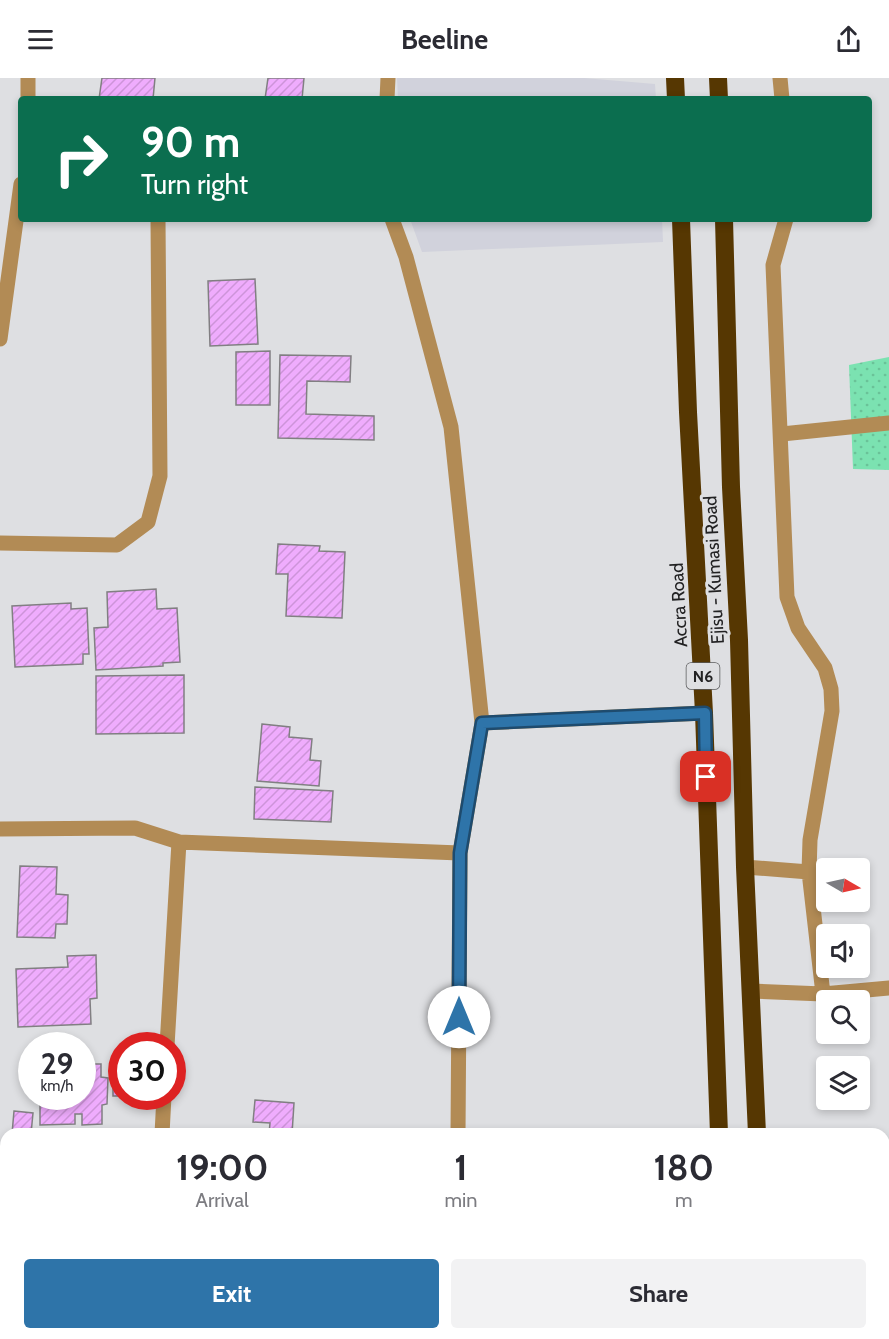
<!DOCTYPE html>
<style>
body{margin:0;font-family:Cabin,sans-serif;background:#f2f2f3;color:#2b2b33;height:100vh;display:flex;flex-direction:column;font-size:22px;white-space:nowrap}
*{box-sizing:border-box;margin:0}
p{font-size:20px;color:#7c7c81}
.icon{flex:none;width:33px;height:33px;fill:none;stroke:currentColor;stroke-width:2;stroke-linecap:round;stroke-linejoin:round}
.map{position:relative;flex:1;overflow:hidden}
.drawer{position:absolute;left:0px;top:1050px;width:890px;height:212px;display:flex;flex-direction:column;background:#fff;border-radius:18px 18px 0 0;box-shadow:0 3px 9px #0003}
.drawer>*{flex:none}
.guide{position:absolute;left:18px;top:18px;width:854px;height:126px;border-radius:6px;box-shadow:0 3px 9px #0003;background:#0b6e4f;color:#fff;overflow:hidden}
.needle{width:39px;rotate:99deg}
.fabs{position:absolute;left:816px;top:780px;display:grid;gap:12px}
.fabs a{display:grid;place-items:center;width:54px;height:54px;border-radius:6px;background:#fff;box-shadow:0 3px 9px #0003;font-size:30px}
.speed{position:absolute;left:18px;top:954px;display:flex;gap:12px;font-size:30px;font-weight:700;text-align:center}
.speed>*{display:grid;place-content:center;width:78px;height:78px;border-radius:50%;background:#fff;box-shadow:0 3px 9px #0003;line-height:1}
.speed small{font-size:15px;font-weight:400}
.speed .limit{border:9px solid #d22;background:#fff;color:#111}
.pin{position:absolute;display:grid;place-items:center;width:51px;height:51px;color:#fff;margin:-26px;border-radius:12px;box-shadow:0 3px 9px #0006}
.me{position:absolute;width:66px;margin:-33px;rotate:0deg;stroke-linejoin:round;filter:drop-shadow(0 0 4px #0008)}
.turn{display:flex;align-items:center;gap:21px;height:126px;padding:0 24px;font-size:27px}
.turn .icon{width:78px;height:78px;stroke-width:2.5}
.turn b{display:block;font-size:42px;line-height:51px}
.eta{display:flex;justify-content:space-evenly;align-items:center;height:102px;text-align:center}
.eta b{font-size:36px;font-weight:800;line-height:42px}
.button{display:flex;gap:12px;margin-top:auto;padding:12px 24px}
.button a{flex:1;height:69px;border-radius:6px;background:#2e74a9;color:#fff;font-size:24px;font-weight:800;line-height:69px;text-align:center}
.button a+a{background:#f2f2f3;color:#2b2b33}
header{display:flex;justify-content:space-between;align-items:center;height:78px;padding:0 24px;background:#fff;font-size:27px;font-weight:800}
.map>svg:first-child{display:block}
.built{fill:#d1d2dc}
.grass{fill:url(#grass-dots)}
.building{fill:url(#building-hatch);stroke:#817f82;stroke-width:1.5}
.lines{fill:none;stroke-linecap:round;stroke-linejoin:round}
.minor{stroke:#b28b55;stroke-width:15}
.highway{stroke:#563702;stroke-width:18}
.route-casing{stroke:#1e4b6e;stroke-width:15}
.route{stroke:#2e74a9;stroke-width:10}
.labels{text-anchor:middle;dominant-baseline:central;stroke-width:6;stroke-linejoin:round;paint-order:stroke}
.shield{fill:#dedfe2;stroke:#5a5b5c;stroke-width:1.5}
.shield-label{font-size:16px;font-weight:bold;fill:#222223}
.street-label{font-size:18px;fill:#222223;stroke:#dedfe2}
</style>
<header><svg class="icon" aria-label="menu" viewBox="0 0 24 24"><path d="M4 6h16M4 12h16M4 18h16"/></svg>Beeline<svg class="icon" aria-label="share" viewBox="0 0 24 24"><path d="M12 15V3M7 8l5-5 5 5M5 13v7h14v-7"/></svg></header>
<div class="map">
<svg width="889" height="1261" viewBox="0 0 889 1261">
<defs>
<pattern id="grass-dots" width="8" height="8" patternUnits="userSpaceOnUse" patternTransform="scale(1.5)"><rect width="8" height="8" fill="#7be2b1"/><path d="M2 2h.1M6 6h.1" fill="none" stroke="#6ac298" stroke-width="1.8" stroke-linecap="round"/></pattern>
<pattern id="building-hatch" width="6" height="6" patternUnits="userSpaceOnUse" patternTransform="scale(1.5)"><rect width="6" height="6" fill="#efacfd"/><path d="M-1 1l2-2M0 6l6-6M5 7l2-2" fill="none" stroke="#cd94d9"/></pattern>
</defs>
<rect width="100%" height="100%" fill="#dedfe2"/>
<path class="built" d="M397,0H584L655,6L656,21H398Z
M410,141H662L663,164L422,174Z"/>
<path class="grass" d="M889,279V392L853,391L849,287Z"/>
<path class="building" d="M102,0H155L153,21H99Z
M268,0H304L302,21H265Z
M255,201L258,266L210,268L208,203Z
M270,273V327H236V274Z
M280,277L351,278L350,304L307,303L306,336L374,338V362L278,360Z
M278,466L320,468L319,473L345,474L342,540L286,538L288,496H276Z
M156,511L157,531L177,530L180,584L163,585V588L96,592L94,550L108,549L107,514Z
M71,525V531L87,530L89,576H83V586L15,589L12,528Z
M184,597V655L96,656V598Z
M262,646L290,649L289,659L312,661L310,682L321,683L319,708L257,703Z
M255,709L333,713L331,744L254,741Z
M20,788L57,789L56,816L68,817L67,846H56L55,860L17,859Z
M96,877L97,920L90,921L91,946L18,949L16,891L68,889L67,878Z
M82,986H101V999L108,1000L107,1026L102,1027V1046L82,1047V1036H75V1046L40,1047V1018H82Z
M113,993H122V1018H113Z
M255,1022L294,1025L292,1056H269L270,1045L253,1044Z
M14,1033L33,1035L31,1056H12Z
M2,1184H6V1214H1Z
M242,1256H275V1261H241Z"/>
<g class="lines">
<path class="minor" d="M780,0L782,21
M28,21V0
M387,21L388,0
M392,141L406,179L451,349L482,645L460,775L458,1056
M786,141L773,187L787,519L798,550L825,590L831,611L832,633L810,762L809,794L823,916
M0,261L21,106
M782,356L889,345
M0,465L117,467L148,444L160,398L158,141
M482,645L704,635
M0,751L135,750L179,764L460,775
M745,789L809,794
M750,913L823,916L889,910
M167,968L179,764
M162,1056L164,1018
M150,1261V1256
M457,1261V1256"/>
<path class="highway" d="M675,0L676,21
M718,0L719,21
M681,141L688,334L704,635L719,1056
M724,141L731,409L739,562L745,789L757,1056
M730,1256V1261
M765,1256V1261"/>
</g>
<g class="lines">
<g class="route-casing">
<path id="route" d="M459,939L460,775L482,645L705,635L706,699"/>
</g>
<use href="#route" class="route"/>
</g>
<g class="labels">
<rect class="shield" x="686.5" y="585" width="33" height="26" rx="4.5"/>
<g class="shield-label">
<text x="703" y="598">N6</text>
</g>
<g class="street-label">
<text transform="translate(714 492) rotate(-93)">Ejisu - Kumasi Road</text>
<text transform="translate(679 527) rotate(-93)">Accra Road</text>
</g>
</g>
</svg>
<div class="fabs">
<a><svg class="needle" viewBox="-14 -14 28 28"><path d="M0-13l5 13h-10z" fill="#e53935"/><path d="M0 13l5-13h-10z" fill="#7c7c81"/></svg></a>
<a><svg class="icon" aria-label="sound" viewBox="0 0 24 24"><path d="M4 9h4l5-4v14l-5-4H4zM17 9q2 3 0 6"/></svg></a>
<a><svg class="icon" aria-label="search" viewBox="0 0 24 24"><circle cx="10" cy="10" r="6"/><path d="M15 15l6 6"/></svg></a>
<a><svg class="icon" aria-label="layers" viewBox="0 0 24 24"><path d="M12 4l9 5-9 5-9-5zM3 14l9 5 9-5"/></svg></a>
</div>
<div class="speed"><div>29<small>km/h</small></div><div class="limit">30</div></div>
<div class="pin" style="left:706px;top:699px;background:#d93025"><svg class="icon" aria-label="arrive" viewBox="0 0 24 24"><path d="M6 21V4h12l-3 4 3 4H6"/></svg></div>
<svg class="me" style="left:459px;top:939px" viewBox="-20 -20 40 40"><circle r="19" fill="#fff"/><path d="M0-13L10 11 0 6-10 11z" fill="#2e74a9"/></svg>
<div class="guide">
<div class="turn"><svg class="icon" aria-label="right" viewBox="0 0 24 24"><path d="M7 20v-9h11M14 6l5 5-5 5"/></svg><div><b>90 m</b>Turn right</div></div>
</div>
<section class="drawer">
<div class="eta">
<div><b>19:00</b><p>Arrival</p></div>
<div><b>1</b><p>min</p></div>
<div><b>180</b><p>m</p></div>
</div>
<div class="button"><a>Exit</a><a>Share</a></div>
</section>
</div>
